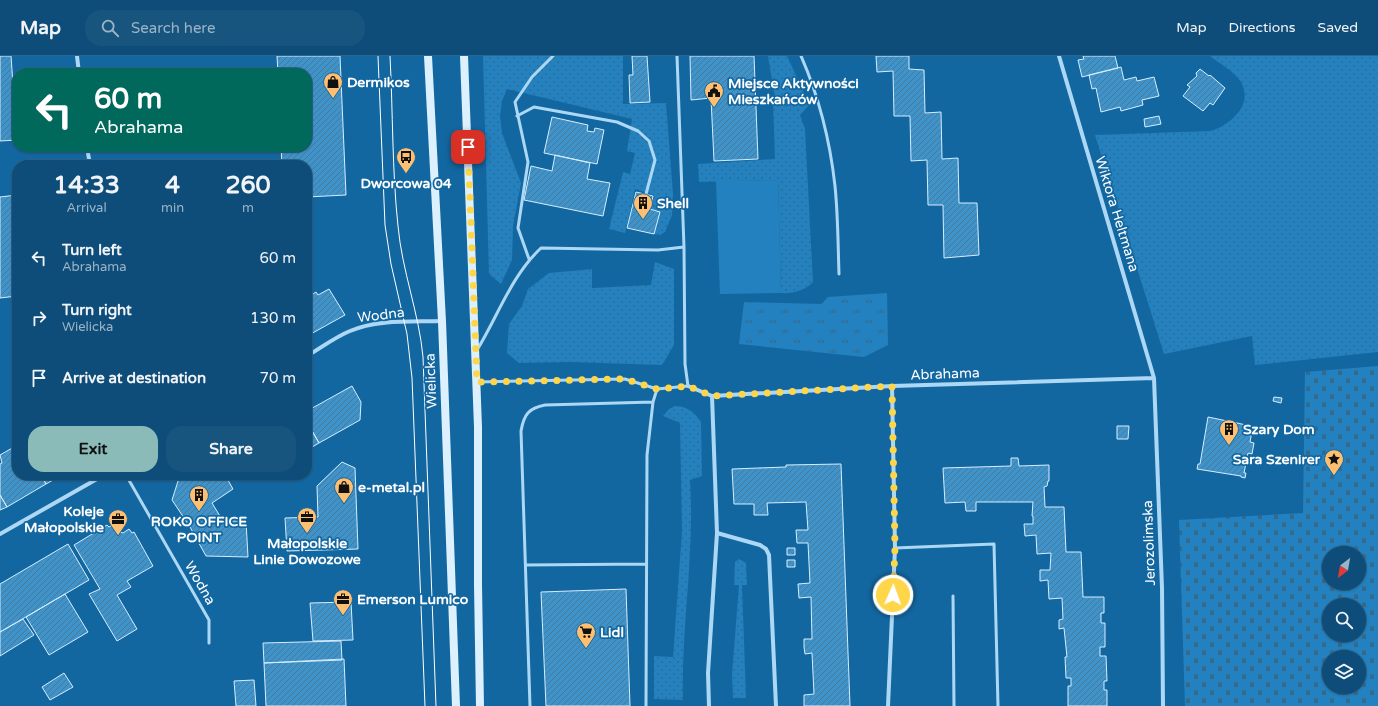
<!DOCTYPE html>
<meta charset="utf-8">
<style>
body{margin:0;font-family:"Varela Round",sans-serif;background:#17547e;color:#f1f3f6;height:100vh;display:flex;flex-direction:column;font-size:15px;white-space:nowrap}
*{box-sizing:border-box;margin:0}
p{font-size:13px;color:#9bb4c6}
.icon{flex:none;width:22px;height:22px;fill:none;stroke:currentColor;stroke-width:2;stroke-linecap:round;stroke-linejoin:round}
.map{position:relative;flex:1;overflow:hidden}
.details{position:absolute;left:12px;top:104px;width:300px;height:320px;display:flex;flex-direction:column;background:#0e4d79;border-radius:16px;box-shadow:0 1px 3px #0004,0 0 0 1px #2e648a}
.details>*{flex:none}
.top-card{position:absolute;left:12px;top:12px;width:300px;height:84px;border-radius:16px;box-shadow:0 1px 3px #0004,0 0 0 1px #2e648a;background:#00695c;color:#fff;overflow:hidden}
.needle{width:26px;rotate:211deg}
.fabs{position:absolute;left:1322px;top:490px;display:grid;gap:8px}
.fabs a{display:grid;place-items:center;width:44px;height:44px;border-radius:50%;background:#0e4d79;box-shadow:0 1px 3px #0004,0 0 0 1px #2e648a;font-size:20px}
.pin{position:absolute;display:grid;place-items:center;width:34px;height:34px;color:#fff;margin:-17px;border-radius:8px;box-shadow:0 2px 6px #0006}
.me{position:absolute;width:44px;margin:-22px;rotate:2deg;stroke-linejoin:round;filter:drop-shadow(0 0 3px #0008)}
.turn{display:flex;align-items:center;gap:14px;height:84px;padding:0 16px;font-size:18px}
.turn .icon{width:52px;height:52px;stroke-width:2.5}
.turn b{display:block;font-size:28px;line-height:34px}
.eta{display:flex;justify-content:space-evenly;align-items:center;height:68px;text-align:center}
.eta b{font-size:24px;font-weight:700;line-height:28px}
.cta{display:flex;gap:8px;margin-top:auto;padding:8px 16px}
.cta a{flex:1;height:46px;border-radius:16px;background:#8bbbb9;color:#111;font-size:16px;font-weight:700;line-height:46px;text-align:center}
.cta a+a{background:#17547e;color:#f1f3f6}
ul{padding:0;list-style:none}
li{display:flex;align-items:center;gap:12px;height:60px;padding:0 16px}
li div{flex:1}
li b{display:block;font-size:15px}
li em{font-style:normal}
header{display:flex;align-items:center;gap:24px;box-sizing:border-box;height:56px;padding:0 20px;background:#0e4d79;border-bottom:1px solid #2e648a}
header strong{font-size:19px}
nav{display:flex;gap:22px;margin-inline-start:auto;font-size:14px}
.search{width:280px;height:36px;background:#17547e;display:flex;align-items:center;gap:10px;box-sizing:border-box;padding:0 14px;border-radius:16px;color:#9bb4c6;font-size:15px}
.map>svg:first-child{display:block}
.grass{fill:url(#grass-dots)}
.cemetery{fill:url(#cemetery-stones);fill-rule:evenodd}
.park{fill:url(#park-tufts)}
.pitch{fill:#2281be}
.building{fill:url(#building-hatch);stroke:#d5eefe}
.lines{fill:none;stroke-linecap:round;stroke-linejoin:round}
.lane{stroke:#acd8f5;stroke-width:3}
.street{stroke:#acd8f5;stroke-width:4}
.secondary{stroke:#dcf0fd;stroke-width:8}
.tram{stroke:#fff;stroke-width:1}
.route{stroke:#ffd54a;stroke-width:7;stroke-dasharray:0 12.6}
.labels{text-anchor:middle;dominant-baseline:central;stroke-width:3.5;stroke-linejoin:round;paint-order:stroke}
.poi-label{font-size:14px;font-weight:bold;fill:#fff;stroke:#1367a1;text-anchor:start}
.street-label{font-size:14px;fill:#fff;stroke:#1367a1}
</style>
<header>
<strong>Map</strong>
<div class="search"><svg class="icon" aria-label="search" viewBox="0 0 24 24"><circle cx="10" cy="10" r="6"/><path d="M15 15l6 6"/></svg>Search here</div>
<nav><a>Map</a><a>Directions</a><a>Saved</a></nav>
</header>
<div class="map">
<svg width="1378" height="650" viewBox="0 0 1378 650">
<defs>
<pattern id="grass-dots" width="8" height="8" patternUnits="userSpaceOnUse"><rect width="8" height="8" fill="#2281be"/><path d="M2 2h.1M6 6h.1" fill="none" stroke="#35698b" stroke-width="1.8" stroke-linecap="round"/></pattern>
<pattern id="cemetery-stones" width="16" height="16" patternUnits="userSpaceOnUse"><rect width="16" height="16" fill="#2281be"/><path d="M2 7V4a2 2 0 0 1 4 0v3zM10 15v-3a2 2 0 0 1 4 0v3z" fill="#35698b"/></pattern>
<pattern id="park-tufts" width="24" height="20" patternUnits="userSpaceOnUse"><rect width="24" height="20" fill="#2281be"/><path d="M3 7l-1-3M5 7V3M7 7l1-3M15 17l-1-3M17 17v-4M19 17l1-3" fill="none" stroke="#35698b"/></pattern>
<pattern id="building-hatch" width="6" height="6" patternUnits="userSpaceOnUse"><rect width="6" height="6" fill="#4093c9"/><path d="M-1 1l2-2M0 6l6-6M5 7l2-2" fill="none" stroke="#447a9d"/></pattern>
</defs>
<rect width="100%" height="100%" fill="#1367a1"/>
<path class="grass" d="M483,0H623V48L666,47L673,138L672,159L665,176L660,179L654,178L660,156L650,153L654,139L635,133L625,177L609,173L623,116L630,118L635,97L627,95L632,63L507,33L502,45L500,60L502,77L521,127L513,170L512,204L501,228L489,218Z
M768,0H787L805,39L775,42Z
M1210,0H1378V296L1255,309L1252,280L1164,298L1095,79L1211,75C1230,69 1254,49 1241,26C1234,15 1220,8 1210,0Z
M807,44L809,49L800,59L805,73L813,226C806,234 793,238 781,237L778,124L699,126L698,108L775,103L773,45Z
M655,206L674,213V289L662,309L571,306L519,307L507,297L509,268L522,250L528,233L549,217L592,213V232L651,229Z
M675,350C686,350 695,356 701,366L702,420L690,424C695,498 681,570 683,644L654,643V600L673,601L682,475L680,367L663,360L669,353Z
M739,503L746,507L747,529H742L746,642H733L732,618L739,529H734L735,506Z"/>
<path class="cemetery" d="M1378,310V650H1185L1179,464L1303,457L1305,316ZM1329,497H1359V527H1329ZM1329,549H1359V579H1329ZM1329,601H1359V631H1329Z"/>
<path class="park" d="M887,237L888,289L864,301L739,288L744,246L821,248L828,241Z"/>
<path class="pitch" d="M778,124L781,237L720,238L716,125Z"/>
<path class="building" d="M0,0H11L17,84L0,85Z
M277,0H340L346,139L307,141V109H282L281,91H307V17H278Z
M632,0H647L650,46L630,47L629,19H633Z
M690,0H754L758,103L714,105L711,42L691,44Z
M876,0H909V13L924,14L925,57L941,56L942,103L958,102L959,147H977L979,199L944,202L943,149H928L927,104L911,105L910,60H894L893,15L877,16Z
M1083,0H1115L1118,12L1082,21L1078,4L1084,3Z
M1121,11L1124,24L1136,21L1137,25L1154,21L1159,40L1142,44L1143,49L1121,55L1120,51L1101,56L1096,32L1092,33L1089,19Z
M1200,13L1209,20L1210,19L1225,32L1213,49L1210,47L1203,55L1183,40L1190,31L1187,29L1197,20L1196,17Z
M1159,60L1161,68L1145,71L1144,63Z
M552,61L588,69L587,75L594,76L595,72L604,74L597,108L544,97Z
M555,99L590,107L587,123L610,127L603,160L524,144L531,110L552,115Z
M133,105V109H113V107Z
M636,136L653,140L650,153L660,156L654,178L627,172Z
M17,139V240L0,242V141Z
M329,233L345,259L309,279L307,276V242L316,236L318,239Z
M352,330L361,346L360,364L319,387L307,366V355Z
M1274,341L1282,342L1281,347L1273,345Z
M1208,361L1256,371L1255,376L1252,375L1250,386L1254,387L1252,398L1248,397L1244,417H1246L1245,422L1241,421V420L1197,413L1198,408H1200Z
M307,366L319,387L307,394Z
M1117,370H1129L1128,383H1117Z
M14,391L17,395V419H41L46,428L7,451L0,439V408L2,407L0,399Z
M1011,402H1018L1019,410L1049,409V425H1048L1047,430L1044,431L1045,451H1064L1066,496H1081L1083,541H1104V557H1101V567H1105V591H1100V600H1106L1107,625H1104V634H1107V650H1068V630H1071V622H1066L1065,601H1067L1064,572L1059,573V564L1063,563L1062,542L1049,543L1048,524L1040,525V514H1050L1051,497L1037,498L1036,479L1025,480L1024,468H1033V460H1032L1033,446H976V455H966L965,446L945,447L943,412L1011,410Z
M342,406L355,412L358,493L287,495L285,462L318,461L317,430Z
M841,408L850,650H804V639L814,638L812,597L805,598L804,591V583H812L811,541L799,542L798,528L810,527L808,487H797L796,474H808L806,446L767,447L768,459H754V448H734L732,413L786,411V409Z
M41,419H62L46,428Z
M185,419H225L233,433L212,447L223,465H246L248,501L206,500L190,471L172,444L179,422Z
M0,439L7,451L0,454Z
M107,469L109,471L113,469L117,475L123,477L129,473L132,477L134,476L153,510L127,525L131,531L117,539L137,573L117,585L89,538L100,533L74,489Z
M68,488L89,524L0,576V528Z
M787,492H795V499H787Z
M787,504H795V511H787Z
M626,533L630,650H546L541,536Z
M65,538L88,576L49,599L26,561Z
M351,546L353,584L313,585L310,547Z
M23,563L34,579L0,600V576Z
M341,585L342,604L264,607L263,587Z
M344,603L346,650H266L264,607Z
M64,617L73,631L50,644L42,631Z
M254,624L256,650H236L234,625Z"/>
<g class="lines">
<path class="lane" d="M801,0C819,41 830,85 835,130C838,159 838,189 839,218
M517,60L534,51L617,66L638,75L649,85L655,104L646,138
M529,203L518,172L528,106L515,46L532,21L553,0
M477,294C498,260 511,220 541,192L658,194L684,191
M477,326L625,323L657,333L688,330L685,308L684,191L677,0
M126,419L209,564V587
M895,492L994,488L998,650
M526,509L646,508
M953,540L954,650
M530,650L521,375C524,358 529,352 545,349L653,346
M646,650L647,399L653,346L657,333"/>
<path class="street" d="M77,0L79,17
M1059,0L1154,322L1162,532L1163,650
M87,91L90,109
M307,300C321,292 335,281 350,275C377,263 412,266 442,265
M688,330L712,340L892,330L1154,322
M712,340L717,477
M0,478L104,419
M709,650L708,617L717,477L760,489L766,493L769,499L776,650
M888,650L895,492L892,330"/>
<path class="secondary" d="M428,0L442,265L456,650
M464,0L478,371V529L480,650"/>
<path class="tram" d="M378,0L385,169L391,208L407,278L412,322L425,650
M390,0C393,56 392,114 398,170C402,215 419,257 423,301L436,650"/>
</g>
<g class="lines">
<path class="route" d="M468,91L477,326L625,323L657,333L688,330L712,340L892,330L895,492L893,539"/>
</g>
<defs>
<g id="shop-pin" transform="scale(1)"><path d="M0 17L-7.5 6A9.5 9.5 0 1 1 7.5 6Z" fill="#ffbf70" stroke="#1367a1"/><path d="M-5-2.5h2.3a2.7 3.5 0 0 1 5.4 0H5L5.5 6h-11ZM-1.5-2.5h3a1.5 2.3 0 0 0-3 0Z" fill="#111"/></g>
<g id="civic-pin" transform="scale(1)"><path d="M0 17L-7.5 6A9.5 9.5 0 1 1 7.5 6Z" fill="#ffbf70" stroke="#1367a1"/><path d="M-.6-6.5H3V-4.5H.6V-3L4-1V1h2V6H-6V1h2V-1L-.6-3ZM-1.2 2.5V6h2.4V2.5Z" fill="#111"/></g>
<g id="bus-pin" transform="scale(1)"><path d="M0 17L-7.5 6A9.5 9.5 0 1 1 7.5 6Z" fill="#ffbf70" stroke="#1367a1"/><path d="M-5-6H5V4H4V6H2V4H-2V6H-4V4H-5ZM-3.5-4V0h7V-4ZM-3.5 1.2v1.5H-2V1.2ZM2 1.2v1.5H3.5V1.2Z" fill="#111"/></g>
<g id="building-pin" transform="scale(1)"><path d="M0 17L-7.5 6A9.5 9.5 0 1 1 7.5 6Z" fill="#ffbf70" stroke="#1367a1"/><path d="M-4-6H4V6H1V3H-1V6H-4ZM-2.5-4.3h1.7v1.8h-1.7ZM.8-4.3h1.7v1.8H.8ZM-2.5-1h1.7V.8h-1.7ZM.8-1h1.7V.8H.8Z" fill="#111"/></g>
<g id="sight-pin" transform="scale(1)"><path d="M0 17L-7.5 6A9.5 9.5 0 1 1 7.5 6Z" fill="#ffbf70" stroke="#1367a1"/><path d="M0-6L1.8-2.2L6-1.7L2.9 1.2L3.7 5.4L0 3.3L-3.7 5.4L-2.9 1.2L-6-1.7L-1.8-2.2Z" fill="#111"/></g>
<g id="office-pin" transform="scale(1)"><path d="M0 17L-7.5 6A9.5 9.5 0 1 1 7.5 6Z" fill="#ffbf70" stroke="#1367a1"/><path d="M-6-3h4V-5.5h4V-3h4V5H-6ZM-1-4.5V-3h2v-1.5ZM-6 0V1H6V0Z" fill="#111"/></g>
<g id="supermarket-pin" transform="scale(1)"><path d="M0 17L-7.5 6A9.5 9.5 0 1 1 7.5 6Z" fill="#ffbf70" stroke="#1367a1"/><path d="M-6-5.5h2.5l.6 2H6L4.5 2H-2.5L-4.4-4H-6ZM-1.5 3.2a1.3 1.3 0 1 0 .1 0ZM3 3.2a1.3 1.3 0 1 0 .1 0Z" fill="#111"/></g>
</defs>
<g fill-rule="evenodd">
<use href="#shop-pin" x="333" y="26"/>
<use href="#civic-pin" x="714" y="35"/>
<use href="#bus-pin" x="406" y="101"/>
<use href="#building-pin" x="643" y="147"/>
<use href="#building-pin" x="1229" y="373"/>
<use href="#sight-pin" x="1334" y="403"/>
<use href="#shop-pin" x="344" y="431"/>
<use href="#building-pin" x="199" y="439"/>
<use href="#office-pin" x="307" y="461"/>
<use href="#office-pin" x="118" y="463"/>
<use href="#office-pin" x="343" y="543"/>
<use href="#supermarket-pin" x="586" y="576"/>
</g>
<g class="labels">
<g class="poi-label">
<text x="347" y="26">Dermikos</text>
<text x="728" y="27">Miejsce Aktywności<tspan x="728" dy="16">Mieszkańców</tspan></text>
<text x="406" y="127" text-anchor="middle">Dworcowa 04</text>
<text x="657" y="147">Shell</text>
<text x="1243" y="373">Szary Dom</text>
<text x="1320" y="403" text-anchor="end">Sara Szenirer</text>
<text x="358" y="431">e-metal.pl</text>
<text x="104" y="455" text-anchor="end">Koleje<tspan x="104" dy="16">Małopolskie</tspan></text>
<text x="199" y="465" text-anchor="middle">ROKO OFFICE<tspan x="199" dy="16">POINT</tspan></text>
<text x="307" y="487" text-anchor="middle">Małopolskie<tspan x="307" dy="16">Linie Dowozowe</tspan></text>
<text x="357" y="543">Emerson Lumico</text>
<text x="600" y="576">Lidl</text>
</g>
<g class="street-label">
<text transform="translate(1117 158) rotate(73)">Wiktora Heltmana</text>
<text transform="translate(381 259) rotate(-7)">Wodna</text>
<text transform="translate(945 318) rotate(-2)">Abrahama</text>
<text transform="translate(431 325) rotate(-92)">Wielicka</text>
<text transform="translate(1149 487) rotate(-92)">Jerozolimska</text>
<text transform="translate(200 527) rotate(60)">Wodna</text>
</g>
</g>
</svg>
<div class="fabs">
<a><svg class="needle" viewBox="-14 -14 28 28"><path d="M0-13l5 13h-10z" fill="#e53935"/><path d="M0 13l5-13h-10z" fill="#9bb4c6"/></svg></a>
<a><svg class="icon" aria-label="search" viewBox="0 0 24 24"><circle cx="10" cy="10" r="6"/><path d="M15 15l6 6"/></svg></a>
<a><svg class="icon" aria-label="layers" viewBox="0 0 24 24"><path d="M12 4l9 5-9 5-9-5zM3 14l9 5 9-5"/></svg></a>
</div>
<div class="pin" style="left:468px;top:91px;background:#d93025"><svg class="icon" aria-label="arrive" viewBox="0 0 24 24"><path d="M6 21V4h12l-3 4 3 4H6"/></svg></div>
<svg class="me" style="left:893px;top:539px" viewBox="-20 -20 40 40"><circle r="17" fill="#ffd54a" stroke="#fff" stroke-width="3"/><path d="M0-11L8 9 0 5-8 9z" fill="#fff"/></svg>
<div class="top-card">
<div class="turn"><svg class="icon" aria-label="left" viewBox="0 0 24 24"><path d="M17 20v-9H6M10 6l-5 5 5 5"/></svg><div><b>60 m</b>Abrahama</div></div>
</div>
<section class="details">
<div class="eta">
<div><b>14:33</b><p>Arrival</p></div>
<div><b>4</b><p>min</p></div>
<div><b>260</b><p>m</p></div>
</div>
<ul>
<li><svg class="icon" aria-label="left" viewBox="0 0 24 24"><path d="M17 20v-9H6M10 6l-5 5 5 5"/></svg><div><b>Turn left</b><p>Abrahama</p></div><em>60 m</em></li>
<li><svg class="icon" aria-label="right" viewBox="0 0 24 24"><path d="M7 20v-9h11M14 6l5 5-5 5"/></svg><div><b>Turn right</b><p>Wielicka</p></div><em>130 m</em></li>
<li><svg class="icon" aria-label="arrive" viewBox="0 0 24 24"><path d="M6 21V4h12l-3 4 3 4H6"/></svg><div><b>Arrive at destination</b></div><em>70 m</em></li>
</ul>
<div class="cta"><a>Exit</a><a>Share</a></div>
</section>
</div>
